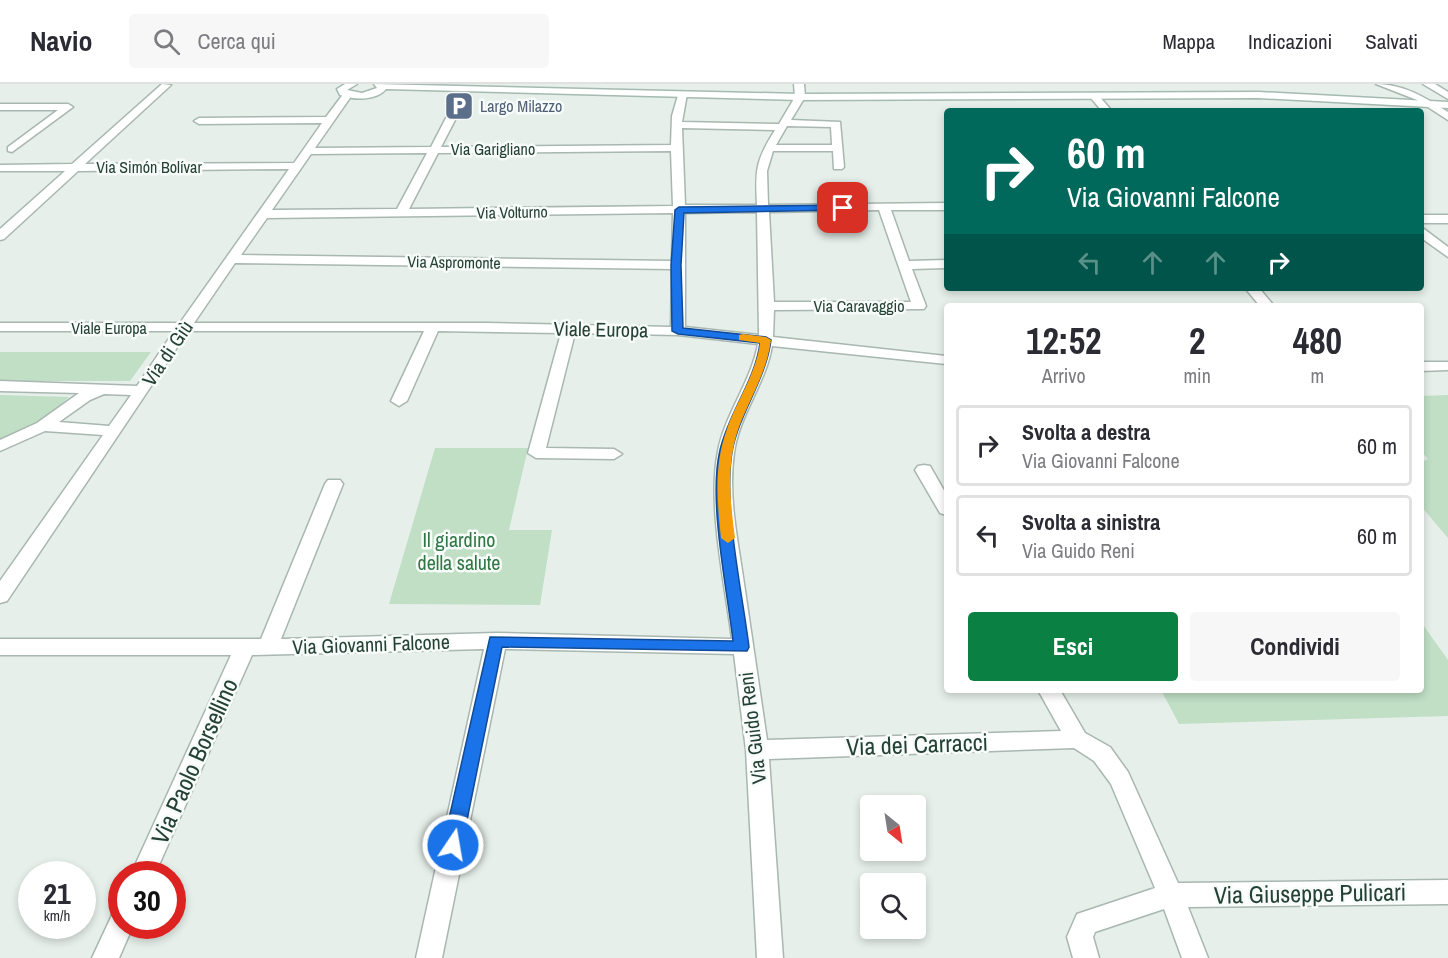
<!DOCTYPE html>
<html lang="it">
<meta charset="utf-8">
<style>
body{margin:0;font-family:"Archivo Narrow",sans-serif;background:#f7f7f7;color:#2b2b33;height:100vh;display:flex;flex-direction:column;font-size:22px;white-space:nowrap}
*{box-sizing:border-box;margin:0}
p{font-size:20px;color:#7c7c81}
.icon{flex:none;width:33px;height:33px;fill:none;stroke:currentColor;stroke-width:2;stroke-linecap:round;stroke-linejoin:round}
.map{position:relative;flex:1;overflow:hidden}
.details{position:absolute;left:944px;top:219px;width:480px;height:390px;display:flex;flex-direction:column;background:#fff;border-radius:6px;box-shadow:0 3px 9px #0003}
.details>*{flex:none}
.top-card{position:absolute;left:944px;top:24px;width:480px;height:183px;border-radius:6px;box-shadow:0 3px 9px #0003;background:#00695c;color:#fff;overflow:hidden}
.needle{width:39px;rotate:150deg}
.controls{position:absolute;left:860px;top:711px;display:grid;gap:12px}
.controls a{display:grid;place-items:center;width:66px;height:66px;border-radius:6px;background:#fff;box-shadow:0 3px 9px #0003;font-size:30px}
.speed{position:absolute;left:18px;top:777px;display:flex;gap:12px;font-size:30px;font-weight:700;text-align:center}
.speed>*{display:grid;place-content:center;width:78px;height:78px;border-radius:50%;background:#fff;box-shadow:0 3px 9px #0003;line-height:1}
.speed small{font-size:15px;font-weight:400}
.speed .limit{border:9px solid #d22;background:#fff;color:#111}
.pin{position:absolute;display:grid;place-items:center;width:51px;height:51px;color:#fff;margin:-26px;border-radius:12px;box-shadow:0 3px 9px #0006}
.me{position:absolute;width:66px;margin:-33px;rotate:12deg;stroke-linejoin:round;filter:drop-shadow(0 0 4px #0008)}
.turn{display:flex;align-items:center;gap:21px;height:126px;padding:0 24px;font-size:27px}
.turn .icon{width:78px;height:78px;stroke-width:2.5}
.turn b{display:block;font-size:42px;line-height:51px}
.lanes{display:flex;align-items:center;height:57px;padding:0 24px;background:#0003;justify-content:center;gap:30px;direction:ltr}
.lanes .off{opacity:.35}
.eta{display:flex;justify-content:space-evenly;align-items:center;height:102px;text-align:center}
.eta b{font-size:36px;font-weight:700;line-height:42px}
.action{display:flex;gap:12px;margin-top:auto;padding:12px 24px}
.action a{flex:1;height:69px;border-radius:6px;background:#0b8043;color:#fff;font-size:24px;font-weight:700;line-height:69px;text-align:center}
.action a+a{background:#f7f7f7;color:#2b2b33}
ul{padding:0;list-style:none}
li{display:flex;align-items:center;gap:18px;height:81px;margin:0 12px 9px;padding:0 12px;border:3px solid #e1e1e2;border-radius:6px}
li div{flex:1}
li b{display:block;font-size:22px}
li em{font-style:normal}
header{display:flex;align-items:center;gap:36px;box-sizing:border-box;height:84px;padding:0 30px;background:#fff;border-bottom:2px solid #e1e1e2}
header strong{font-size:28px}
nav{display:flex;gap:33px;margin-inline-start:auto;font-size:21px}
.search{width:420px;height:54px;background:#f7f7f7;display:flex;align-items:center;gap:15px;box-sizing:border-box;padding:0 21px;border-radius:6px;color:#7c7c81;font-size:22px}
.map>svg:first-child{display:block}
.green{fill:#c0dfc5}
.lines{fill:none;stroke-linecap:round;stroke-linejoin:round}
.minor-casing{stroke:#a8b7b0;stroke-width:3}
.secondary-casing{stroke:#a5bab0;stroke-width:3}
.minor{fill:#fff;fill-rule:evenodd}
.secondary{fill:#fff;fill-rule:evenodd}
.route{fill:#1a73e8;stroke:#114b97;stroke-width:1.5}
.slow{fill:#f59e0b}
.labels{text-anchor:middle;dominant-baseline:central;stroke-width:5;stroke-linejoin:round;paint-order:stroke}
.far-service-label{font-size:16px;fill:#4e5e75;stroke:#f7fbf9;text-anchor:start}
.far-street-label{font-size:16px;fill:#254136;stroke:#f7fbf9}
.street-label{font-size:20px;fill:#254136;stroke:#f7fbf9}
.park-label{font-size:20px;fill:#2f7843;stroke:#f7fbf9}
.near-street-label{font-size:24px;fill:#254136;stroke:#f7fbf9}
</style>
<header>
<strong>Navio</strong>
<div class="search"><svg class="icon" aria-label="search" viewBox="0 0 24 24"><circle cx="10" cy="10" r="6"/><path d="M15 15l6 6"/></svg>Cerca qui</div>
<nav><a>Mappa</a><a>Indicazioni</a><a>Salvati</a></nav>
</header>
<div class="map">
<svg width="1448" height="874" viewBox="0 0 1448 874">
<rect width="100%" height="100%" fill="#e6efea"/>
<path class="green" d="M0,268H151L130,297H0Z
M0,311L69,313L49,332L0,358Z
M1448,311V454L1420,421L1421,378L1428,375L1421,367V312Z
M435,364H528L509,446H552L540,521L389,520Z
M1421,538L1448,576V632L1179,640L1161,606H1420Z"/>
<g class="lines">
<g class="minor-casing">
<path id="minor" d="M162,0L171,1L85,80L294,79L322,39L199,40L194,37L199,34L326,33L344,9L347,8L352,11L315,64L431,63L446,34L451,31L456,34L441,63L671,61L672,32L679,8L687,10L682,38L779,40L795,13L794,0H804L805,13L791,36L840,38L844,83L842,85H834L833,67H773L767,87L768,121L946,119V126H891L909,177L946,176V184L912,185L926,222L924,225L774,226L773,253L946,272V280L772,262C766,299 739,331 734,369C728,410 737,452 743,493C751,547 759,602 767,656L1061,647L1038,606H1060L1085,649L1110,663L1128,688L1178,799L1448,796V820L1188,823L1208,874H1182L1164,825L1095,848L1093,853L1099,874H1073L1067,853L1077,830L1155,804L1111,700L1094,677L1074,664L769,675L783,874H757L746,666L734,570L505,565L442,874H416L484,565L252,571L155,790H131L231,571H0V555H261L325,400L328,396H340L343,400L281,555L496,549L732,555C725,501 707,420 718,367C725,330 751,298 758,260L678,251L575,249L546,364L614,365L622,370L614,375L536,374L528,369L561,249L438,247L407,317L399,322L391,317L424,247H188L7,517L0,519V497L103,351L45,347L0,367V356L37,339L79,309L0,307V297L137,302L174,247H0V239H180L289,85L78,87L4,155L0,156V145L65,87H0V81L72,80ZM787,42L831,43L832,61H776ZM682,44L775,46C756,76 755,86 757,121H685ZM671,67L673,122L409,125L438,69ZM427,69L397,125L272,126L311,70ZM879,126L911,218H774L769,128ZM757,128L759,251L685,243V129ZM673,129L672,177L241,171L267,134ZM235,179L672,185L671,243L487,239H194ZM104,310L131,311L109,342L59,338L90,316Z
M1376,0C1404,0 1426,14 1448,28V36L1417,16Z
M1423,0H1435L1448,8V15Z
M1095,10L1098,11L1112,27H1102L1090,13Z
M0,20H68L73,23L12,68L8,67V63L58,26H0Z
M1420,131H1448V139H1420Z
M1420,142L1448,163V173L1420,153Z
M1245,204H1259L1274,222H1260Z
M1420,278H1448V286L1420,287Z
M924,381L930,382L946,410V431L940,429L915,386L918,382Z
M122,826V842H133L119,874H92L113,829Z"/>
</g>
<g class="secondary-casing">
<path id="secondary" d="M345,0H357L347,6L362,9L377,4L374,0L800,10L1259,8L1448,18V24L1259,14L800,16L386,5C376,17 354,16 340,11L337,5Z"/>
</g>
<use href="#minor" class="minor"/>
<use href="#secondary" class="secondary"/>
</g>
<path class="route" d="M843,121L846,122V126L684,129L681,181L683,244L766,253L771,256C766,296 739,329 732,368C723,423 742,506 749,563L747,567L502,563L462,761L459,767L453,769L446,767L443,761L490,553L733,557C727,504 708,416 720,366C729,328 755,297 760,259L678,250L672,247L671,181L675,126L679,123Z"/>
<path class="slow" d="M743,250L766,253L771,256C767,288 750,314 739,343C726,379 730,417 735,454L728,459L721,454C717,417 714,380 727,345C737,316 756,290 760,259L739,256V251Z"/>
<defs>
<g id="parking-square" transform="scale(1.5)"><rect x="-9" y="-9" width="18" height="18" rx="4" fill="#5c6f8a" stroke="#f7fbf9"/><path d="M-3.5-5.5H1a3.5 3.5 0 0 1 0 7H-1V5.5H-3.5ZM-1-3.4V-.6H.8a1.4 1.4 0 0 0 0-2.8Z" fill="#fff"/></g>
</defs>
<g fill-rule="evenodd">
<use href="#parking-square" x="459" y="22"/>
</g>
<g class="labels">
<g class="far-service-label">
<text x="480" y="22">Largo Milazzo</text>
</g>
<g class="far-street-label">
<text x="493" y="65">Via Garigliano</text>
<text x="149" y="83">Via Simón Bolívar</text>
<text transform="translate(512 128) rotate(-1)">Via Volturno</text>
<text transform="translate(454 178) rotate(1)">Via Aspromonte</text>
<text x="859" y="222">Via Caravaggio</text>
<text x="109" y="244">Viale Europa</text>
</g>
<g class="street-label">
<text transform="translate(601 245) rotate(1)">Viale Europa</text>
<text transform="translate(167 269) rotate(-56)">Via di Giù</text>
<text transform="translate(371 560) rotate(-2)">Via Giovanni Falcone</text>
<text transform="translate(752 644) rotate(-97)">Via Guido Reni</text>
</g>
<g class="park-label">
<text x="459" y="455">Il giardino<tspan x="459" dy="23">della salute</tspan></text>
</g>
<g class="near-street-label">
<text transform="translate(917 660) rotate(-2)">Via dei Carracci</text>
<text transform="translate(194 677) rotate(-66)">Via Paolo Borsellino</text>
<text transform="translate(1310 809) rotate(-1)">Via Giuseppe Pulicari</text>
</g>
</g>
</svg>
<div class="controls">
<a><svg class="needle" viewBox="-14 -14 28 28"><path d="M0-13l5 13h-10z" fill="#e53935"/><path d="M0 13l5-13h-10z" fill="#7c7c81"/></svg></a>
<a><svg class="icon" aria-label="search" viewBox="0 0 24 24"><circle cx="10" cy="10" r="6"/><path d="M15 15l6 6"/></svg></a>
</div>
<div class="speed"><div>21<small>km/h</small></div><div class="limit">30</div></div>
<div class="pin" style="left:843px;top:124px;background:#d93025"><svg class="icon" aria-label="arrive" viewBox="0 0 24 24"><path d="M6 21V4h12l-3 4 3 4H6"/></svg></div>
<svg class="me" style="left:453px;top:761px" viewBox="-20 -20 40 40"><circle r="17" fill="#1a73e8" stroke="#fff" stroke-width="3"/><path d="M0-11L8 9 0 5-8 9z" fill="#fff"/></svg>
<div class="top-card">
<div class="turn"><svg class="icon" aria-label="right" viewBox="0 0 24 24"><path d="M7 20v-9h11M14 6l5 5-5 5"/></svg><div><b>60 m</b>Via Giovanni Falcone</div></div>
<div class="lanes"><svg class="icon off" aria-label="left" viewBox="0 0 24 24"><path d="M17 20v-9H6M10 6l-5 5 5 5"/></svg><svg class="icon off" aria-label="ahead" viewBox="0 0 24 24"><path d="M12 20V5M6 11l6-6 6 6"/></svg><svg class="icon off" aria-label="ahead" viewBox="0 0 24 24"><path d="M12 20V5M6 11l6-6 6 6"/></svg><svg class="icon" aria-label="right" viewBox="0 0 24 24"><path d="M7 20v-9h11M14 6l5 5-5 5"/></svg></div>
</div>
<section class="details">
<div class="eta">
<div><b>12:52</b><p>Arrivo</p></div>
<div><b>2</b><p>min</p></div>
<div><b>480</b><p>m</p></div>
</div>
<ul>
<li><svg class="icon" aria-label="right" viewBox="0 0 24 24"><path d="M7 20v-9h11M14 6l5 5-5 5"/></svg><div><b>Svolta a destra</b><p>Via Giovanni Falcone</p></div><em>60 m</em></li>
<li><svg class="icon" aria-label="left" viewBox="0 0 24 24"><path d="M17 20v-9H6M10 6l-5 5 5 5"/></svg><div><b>Svolta a sinistra</b><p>Via Guido Reni</p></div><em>60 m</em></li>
</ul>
<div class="action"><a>Esci</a><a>Condividi</a></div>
</section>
</div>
